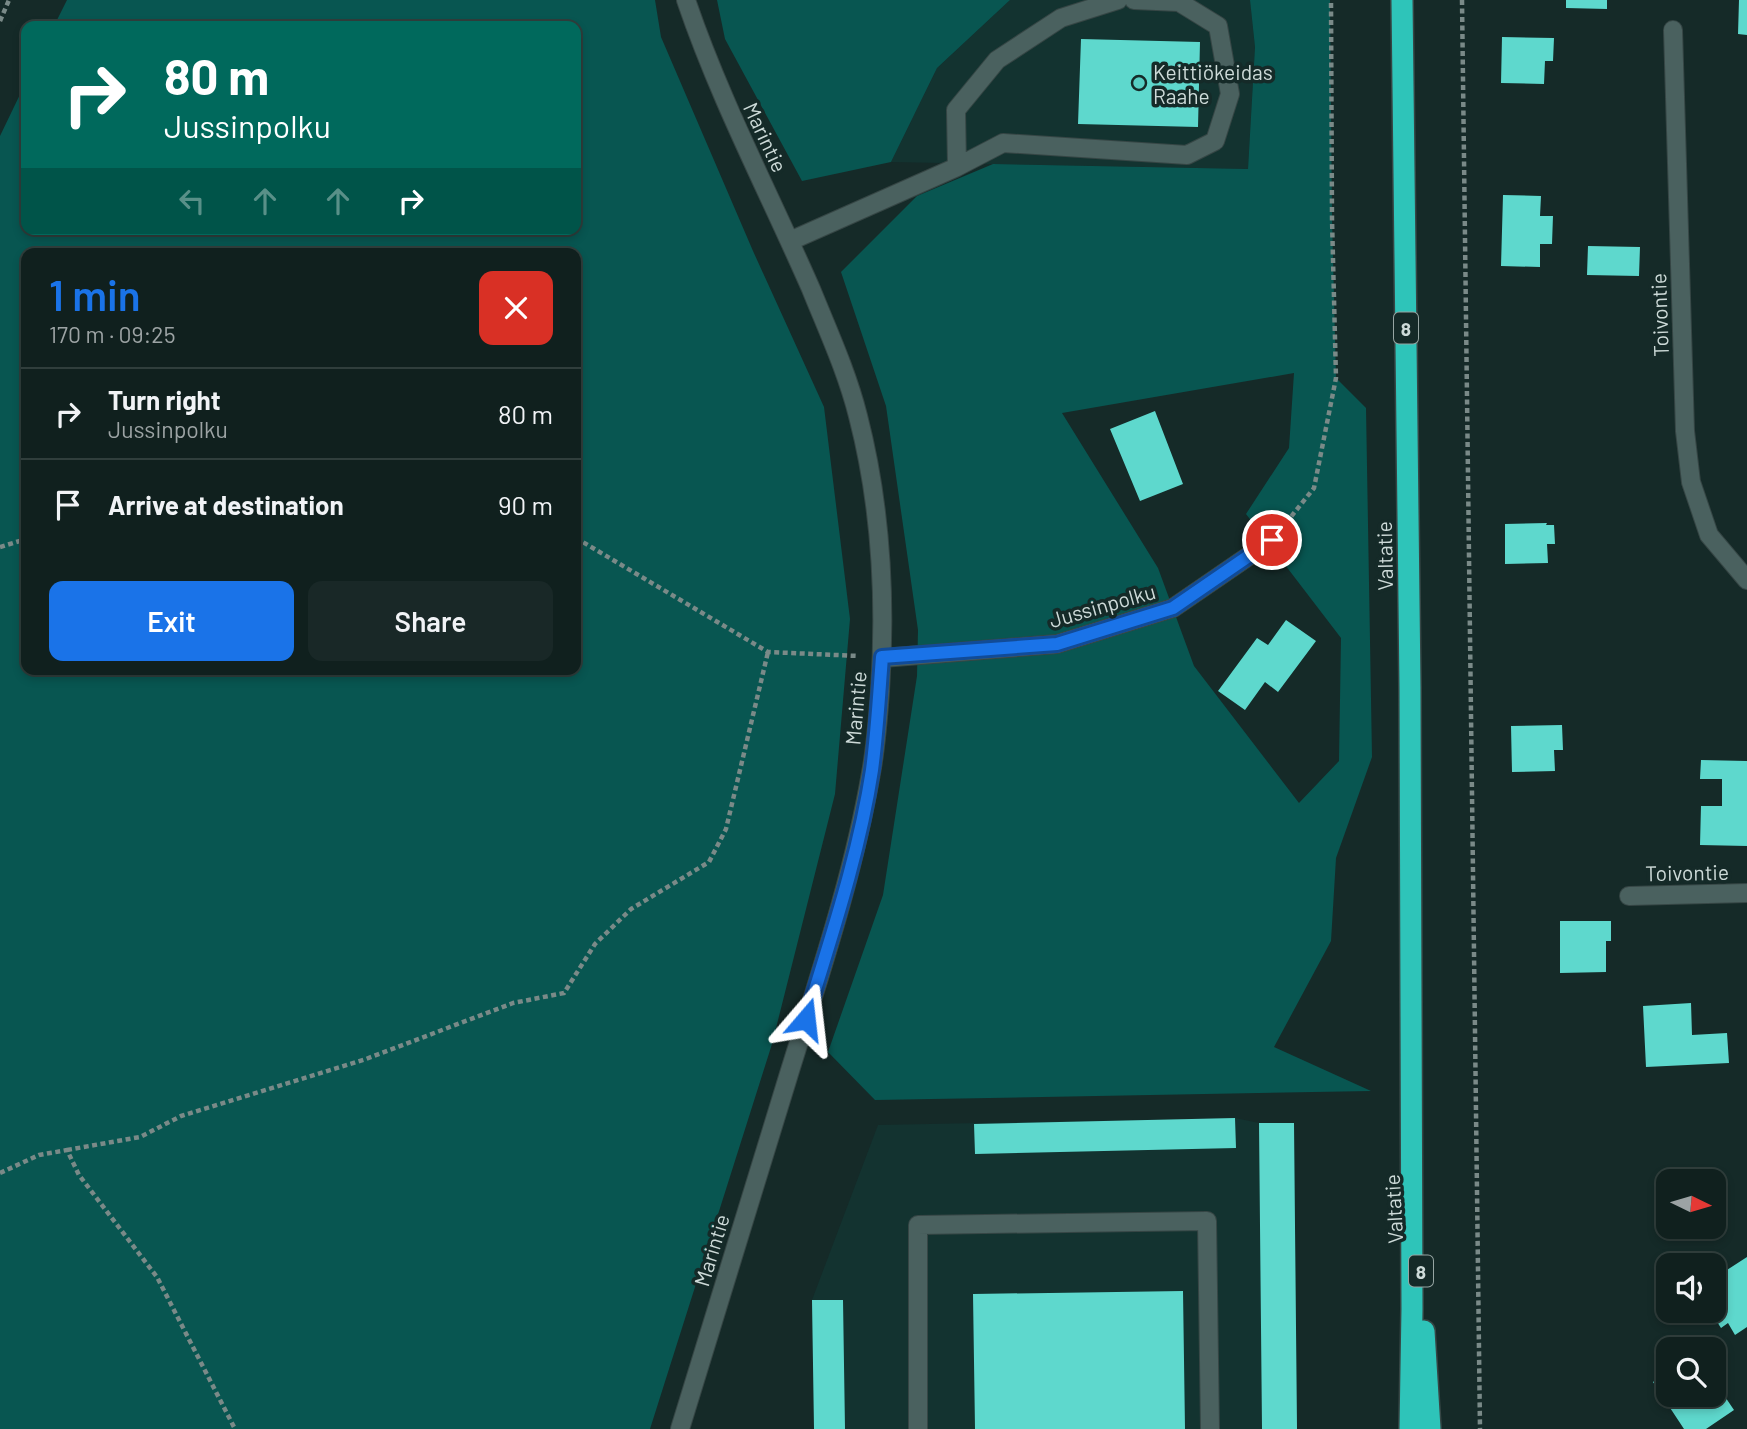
<!DOCTYPE html>
<meta charset="utf-8">
<style>
body{margin:0;font-family:Barlow,sans-serif;background:#192827;color:#f1f3f6;height:100vh;display:flex;flex-direction:column;font-size:26px;white-space:nowrap}
*{box-sizing:border-box;margin:0}
p{font-size:23px;color:#9ca3a4}
.icon{flex:none;width:38px;height:38px;fill:none;stroke:currentColor;stroke-width:2;stroke-linecap:round;stroke-linejoin:round}
.map{position:relative;flex:1;overflow:hidden}
.details{position:absolute;left:21px;top:248px;width:560px;height:427px;display:flex;flex-direction:column;background:#10201e;border-radius:14px;box-shadow:0 4px 10px #0003,0 0 0 2px #303e3c}
.details>*{flex:none}
.banner{position:absolute;left:21px;top:21px;width:560px;height:214px;border-radius:14px;box-shadow:0 4px 10px #0003,0 0 0 2px #303e3c;background:#00695c;color:#fff;overflow:hidden}
.needle{width:46px;rotate:95deg}
.buttons{position:absolute;left:1656px;top:1169px;display:grid;gap:14px}
.buttons a{display:grid;place-items:center;width:70px;height:70px;border-radius:14px;background:#10201e;box-shadow:0 4px 10px #0003,0 0 0 2px #303e3c;font-size:35px}
.pin{position:absolute;display:grid;place-items:center;width:60px;height:60px;color:#fff;margin:-30px;border:4px solid #fff;border-radius:50%;box-shadow:0 2px 7px #0007}
.me{position:absolute;width:77px;margin:-38px;rotate:17deg;stroke-linejoin:round;filter:drop-shadow(0 0 5px #0008)}
.turn{display:flex;align-items:center;gap:24px;height:147px;padding:0 28px;font-size:32px}
.turn .icon{width:91px;height:91px;stroke-width:2.5}
.turn b{display:block;font-size:49px;line-height:60px}
.lanes{display:flex;align-items:center;height:66px;padding:0 28px;background:#0003;justify-content:center;gap:35px;direction:ltr}
.lanes .off{opacity:.35}
.round{display:grid;place-items:center;flex:none;width:74px;height:74px;border-radius:14px;background:#192827}
.overview{display:flex;align-items:center;justify-content:space-between;height:119px;padding:0 28px}
h1{font-size:42px;font-weight:600;line-height:52px;color:#1a73e8}
.primary-button{display:flex;gap:14px;margin-top:auto;padding:14px 28px}
.primary-button a{flex:1;height:80px;border-radius:14px;background:#1a73e8;color:#fff;font-size:28px;font-weight:600;line-height:80px;text-align:center}
.primary-button a+a{background:#192827;color:#f1f3f6}
ul{padding:0;list-style:none}
li{display:flex;align-items:center;gap:21px;height:91px;padding:0 28px;border-top:2px solid #303e3c}
li div{flex:1}
li b{display:block;font-size:26px}
li em{font-style:normal}
.map>svg:first-child{display:block}
.built{fill:#133330}
.green{fill:#085651;fill-rule:evenodd}
.building{fill:#5ed8cd}
.lines{fill:none;stroke-linecap:round;stroke-linejoin:round}
.minor-casing{stroke:#364645;stroke-width:20}
.highway-casing{stroke:#364645;stroke-width:24}
.path{stroke:#7a8a88;stroke-width:4.5;stroke-dasharray:5 3.5;stroke-linecap:butt}
.minor{stroke:#4a615f;stroke-width:18}
.highway{stroke:#2ec4b9;stroke-width:21}
.route-casing{stroke:#114b97;stroke-width:18}
.route{stroke:#1a73e8;stroke-width:12}
.poi-dot{fill:#56cec3;stroke:#152a28;stroke-width:2.5}
.labels{text-anchor:middle;dominant-baseline:central;stroke-width:7;stroke-linejoin:round;paint-order:stroke}
.shield{fill:#152a28;stroke:#96a5a3;stroke-width:2}
.shield-label{font-size:19px;font-weight:bold;fill:#cddad8}
.poi-label{font-size:21px;fill:#cddad8;stroke:#152a28;text-anchor:start}
.street-label{font-size:21px;fill:#cddad8;stroke:#152a28}
</style>
<div class="map">
<svg width="1747" height="1429" viewBox="0 0 1747 1429">
<rect width="100%" height="100%" fill="#152a28"/>
<path class="built" d="M1010,0H1250L1255,47L1248,169L891,162L937,68Z
M1235,1118L1259,1123H1294L1297,1429H814L812,1300L878,1125Z"/>
<path class="green" d="M67,0H655L661,37L753,251L824,407L850,619L835,794L772,1044L650,1429H0V136L26,82V229H576V26H54ZM26,254H576V670H26Z
M717,0H1010L937,68L891,162L802,181L725,39Z
M1250,0H1330L1332,219L1336,378L1366,408L1372,757L1336,858L1331,941L1274,1047L1371,1091L875,1100L828,1052L883,895L917,676L918,630L886,406L841,272L917,196L993,164L1248,169L1255,47ZM1294,373L1289,448L1246,514L1341,638L1339,761L1299,803L1194,666L1158,568L1062,413Z"/>
<path class="building" d="M1566,0H1607V9L1566,8Z
M1739,0H1747V35L1738,34Z
M1502,37L1554,38L1553,61H1545L1544,84L1501,83Z
M1081,39L1200,42L1198,127L1078,124Z
M1503,195L1541,196L1540,216H1553L1552,244H1540V267L1501,266Z
M1588,246L1640,247L1639,276L1587,275Z
M1155,411L1183,484L1140,501L1110,429Z
M1547,523L1546,525H1554L1555,544H1547L1548,563L1505,564V524Z
M1286,620L1316,641L1278,692L1265,682L1245,710L1218,691L1257,638L1268,645Z
M1562,725L1563,750H1554L1555,771L1512,772L1511,726Z
M1701,760L1747,761V846L1700,845L1701,806H1722V779H1700Z
M1560,921H1611V941H1606V972L1560,973Z
M1691,1003L1692,1035L1727,1033L1729,1063L1646,1067L1643,1006Z
M1235,1118L1236,1148L975,1154L974,1124Z
M1259,1123H1294L1297,1429H1262Z
M1747,1257V1327L1735,1335L1728,1323L1721,1328L1710,1311H1713V1279Z
M1183,1291L1185,1429H975L973,1294Z
M812,1300H843L845,1429H814Z
M1668,1372V1395H1713V1379L1734,1410L1706,1429H1684L1653,1382Z"/>
<g class="lines">
<g class="minor-casing">
<path id="minor" d="M1673,30L1685,431L1691,482L1709,535L1747,580
M957,167L956,110L997,60L1061,18L1118,0
M790,241L957,167L1003,143L1187,155L1215,141L1230,94L1218,26L1179,2L1134,0
M882,658L1057,644L1173,608L1272,540
M1629,896L1747,893
M680,1429C716,1312 752,1195 788,1077C819,977 853,877 871,773C876,746 878,719 880,691C886,599 881,505 858,416C847,372 828,331 811,289C769,193 720,100 686,0
M918,1429V1225L1207,1221L1210,1429"/>
</g>
<g class="highway-casing">
<path id="highway" d="M1402,0L1410,687L1412,1309L1410,1429
M1424,1331L1430,1429"/>
</g>
<path class="path" d="M1462,0L1480,1429
M0,21L9,0
M1286,523L1314,488L1336,378L1332,219L1331,0
M576,538L768,652L859,656
M0,547L26,539
M67,1150L140,1137L181,1116L366,1059L513,1003L564,993L595,944L631,909L709,862L726,829L768,652
M0,1173L39,1155L67,1150L79,1175L157,1277L235,1429"/>
<use href="#minor" class="minor"/>
<use href="#highway" class="highway"/>
</g>
<g class="lines">
<g class="route-casing">
<path id="route" d="M806,1019C831,937 859,855 872,770C877,733 879,695 882,657L1057,644L1173,608L1272,540"/>
</g>
<use href="#route" class="route"/>
</g>
<circle class="poi-dot" cx="1139" cy="83" r="7"/>
<g class="labels">
<g class="shield">
<rect x="1394" y="312.5" width="24" height="31" rx="5"/>
<rect x="1409" y="1255.5" width="24" height="31" rx="5"/>
</g>
<g class="shield-label">
<text x="1406" y="328">8</text>
<text x="1421" y="1271">8</text>
</g>
<g class="poi-label">
<text x="1153" y="71">Keittiökeidas<tspan x="1153" dy="24">Raahe</tspan></text>
</g>
<g class="street-label">
<text transform="translate(766 137) rotate(65)">Marintie</text>
<text transform="translate(1659 315) rotate(-92)">Toivontie</text>
<text transform="translate(1384 556) rotate(-91)">Valtatie</text>
<text transform="translate(1102 605) rotate(-16)">Jussinpolku</text>
<text transform="translate(855 708) rotate(-85)">Marintie</text>
<text transform="translate(1687 872) rotate(-1)">Toivontie</text>
<text transform="translate(1393 1209) rotate(-93)">Valtatie</text>
<text transform="translate(711 1250) rotate(-73)">Marintie</text>
</g>
</g>
</svg>
<div class="buttons">
<a><svg class="needle" viewBox="-14 -14 28 28"><path d="M0-13l5 13h-10z" fill="#e53935"/><path d="M0 13l5-13h-10z" fill="#9ca3a4"/></svg></a>
<a><svg class="icon" aria-label="sound" viewBox="0 0 24 24"><path d="M4 9h4l5-4v14l-5-4H4zM17 9q2 3 0 6"/></svg></a>
<a><svg class="icon" aria-label="search" viewBox="0 0 24 24"><circle cx="10" cy="10" r="6"/><path d="M15 15l6 6"/></svg></a>
</div>
<div class="pin" style="left:1272px;top:540px;background:#d93025"><svg class="icon" aria-label="arrive" viewBox="0 0 24 24"><path d="M6 21V4h12l-3 4 3 4H6"/></svg></div>
<svg class="me" style="left:806px;top:1019px" viewBox="-20 -20 40 40"><path d="M0-17L14 15 0 8-14 15z" fill="#1a73e8" stroke="#fff" stroke-width="4"/></svg>
<div class="banner">
<div class="turn"><svg class="icon" aria-label="right" viewBox="0 0 24 24"><path d="M7 20v-9h11M14 6l5 5-5 5"/></svg><div><b>80 m</b>Jussinpolku</div></div>
<div class="lanes"><svg class="icon off" aria-label="left" viewBox="0 0 24 24"><path d="M17 20v-9H6M10 6l-5 5 5 5"/></svg><svg class="icon off" aria-label="ahead" viewBox="0 0 24 24"><path d="M12 20V5M6 11l6-6 6 6"/></svg><svg class="icon off" aria-label="ahead" viewBox="0 0 24 24"><path d="M12 20V5M6 11l6-6 6 6"/></svg><svg class="icon" aria-label="right" viewBox="0 0 24 24"><path d="M7 20v-9h11M14 6l5 5-5 5"/></svg></div>
</div>
<section class="details">
<div class="overview"><div><h1>1 min</h1><p>170 m · 09:25</p></div><a class="round" style="background:#d93025;color:#fff"><svg class="icon" aria-label="close" viewBox="0 0 24 24"><path d="M6 6l12 12M18 6L6 18"/></svg></a></div>
<ul>
<li><svg class="icon" aria-label="right" viewBox="0 0 24 24"><path d="M7 20v-9h11M14 6l5 5-5 5"/></svg><div><b>Turn right</b><p>Jussinpolku</p></div><em>80 m</em></li>
<li><svg class="icon" aria-label="arrive" viewBox="0 0 24 24"><path d="M6 21V4h12l-3 4 3 4H6"/></svg><div><b>Arrive at destination</b></div><em>90 m</em></li>
</ul>
<div class="primary-button"><a>Exit</a><a>Share</a></div>
</section>
</div>
